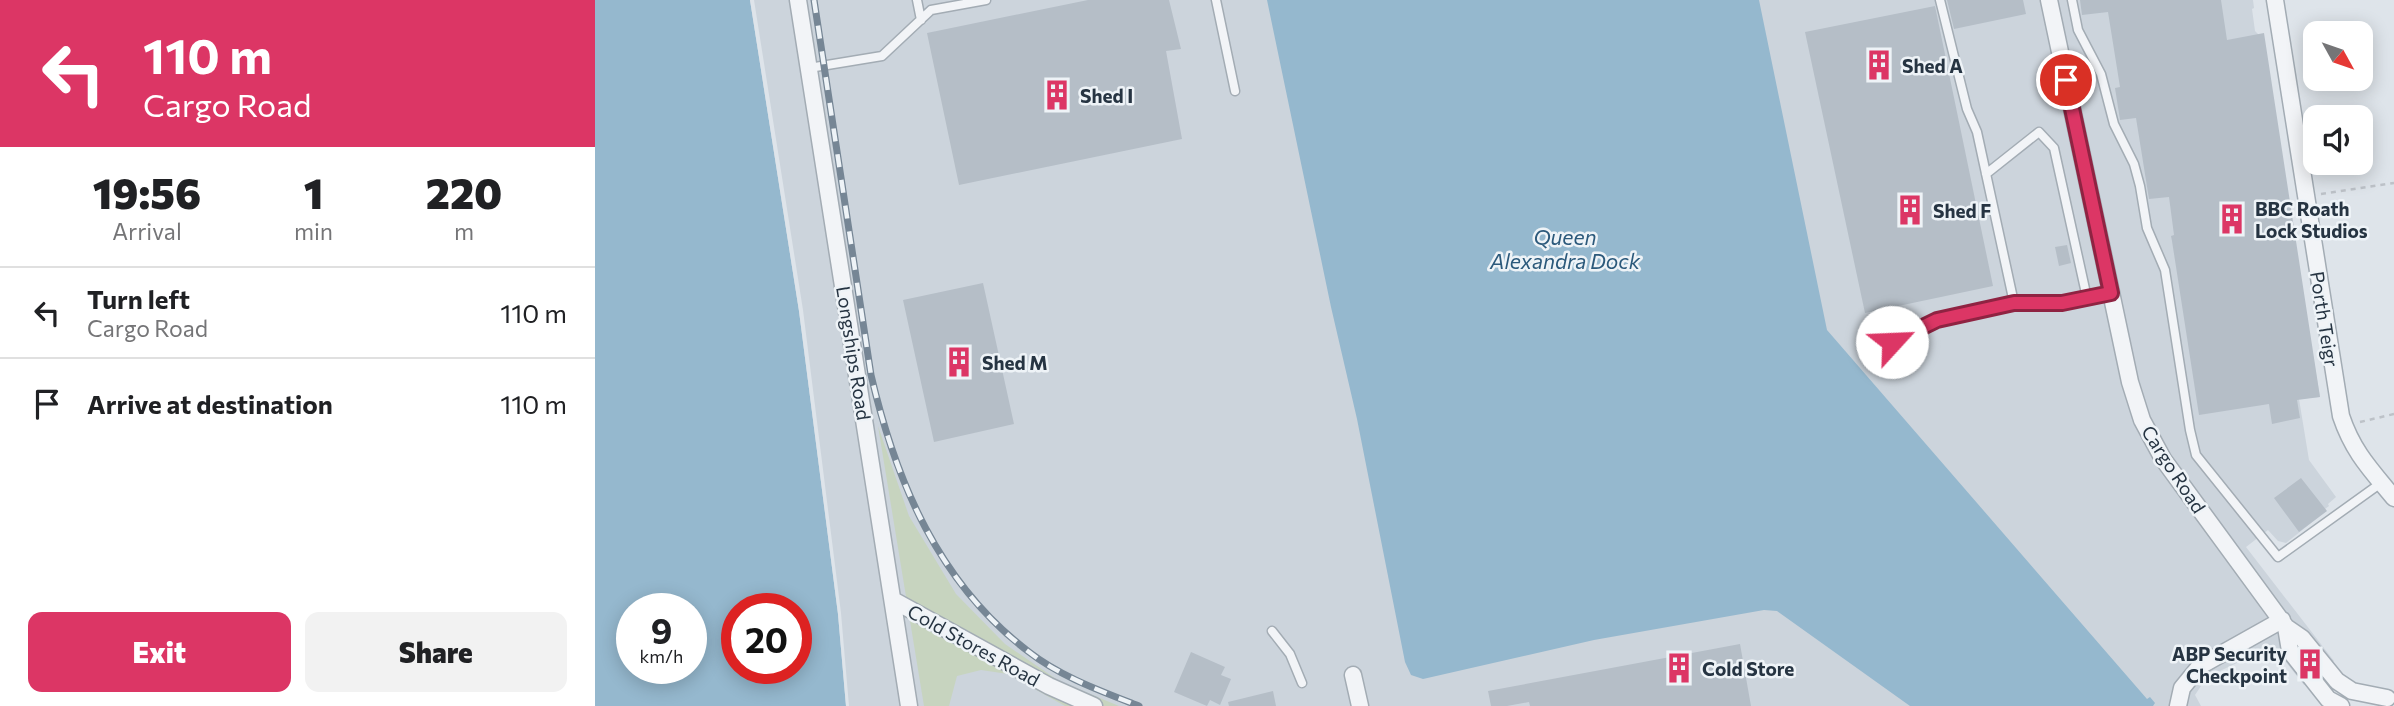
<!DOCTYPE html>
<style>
body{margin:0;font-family:Commissioner,sans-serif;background:#f2f2f2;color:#202124;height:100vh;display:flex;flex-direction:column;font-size:26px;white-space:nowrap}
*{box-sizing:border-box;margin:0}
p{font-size:23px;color:#757577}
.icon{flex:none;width:38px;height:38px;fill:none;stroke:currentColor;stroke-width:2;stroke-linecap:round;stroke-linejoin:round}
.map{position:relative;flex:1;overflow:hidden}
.sheet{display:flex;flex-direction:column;background:#fff;width:595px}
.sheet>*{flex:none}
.hud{background:#dc3665;color:#fff;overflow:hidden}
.needle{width:46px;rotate:130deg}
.fabs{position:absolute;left:1708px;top:21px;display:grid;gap:14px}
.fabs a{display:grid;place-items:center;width:70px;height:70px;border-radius:14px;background:#fff;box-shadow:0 4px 18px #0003;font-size:35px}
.speed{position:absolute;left:21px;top:593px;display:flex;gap:14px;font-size:35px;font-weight:700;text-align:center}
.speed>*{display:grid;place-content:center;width:91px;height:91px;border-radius:50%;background:#fff;box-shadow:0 4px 18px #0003;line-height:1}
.speed small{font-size:18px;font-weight:400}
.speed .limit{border:10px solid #d22;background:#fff;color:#111}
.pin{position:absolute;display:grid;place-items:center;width:60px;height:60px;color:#fff;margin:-30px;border:4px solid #fff;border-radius:50%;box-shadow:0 2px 7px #0007}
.me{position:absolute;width:77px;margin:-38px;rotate:65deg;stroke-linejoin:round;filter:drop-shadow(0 0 5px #0008)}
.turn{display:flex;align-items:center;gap:24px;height:147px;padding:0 28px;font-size:32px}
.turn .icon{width:91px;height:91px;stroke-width:2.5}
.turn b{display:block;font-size:49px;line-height:60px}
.eta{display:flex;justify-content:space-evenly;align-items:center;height:119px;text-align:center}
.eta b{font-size:42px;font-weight:800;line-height:49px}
.action{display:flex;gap:14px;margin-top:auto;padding:14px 28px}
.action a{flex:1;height:80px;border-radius:14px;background:#dc3665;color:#fff;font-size:28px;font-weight:800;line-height:80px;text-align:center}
.action a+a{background:#f2f2f2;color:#202124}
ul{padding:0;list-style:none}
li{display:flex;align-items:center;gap:21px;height:91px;padding:0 28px;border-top:2px solid #e0e0e0}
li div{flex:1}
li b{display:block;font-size:26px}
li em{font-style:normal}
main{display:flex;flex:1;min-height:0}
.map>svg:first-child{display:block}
.built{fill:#ccd4dc}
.green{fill:#c7d4bf}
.water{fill:#95b8ce;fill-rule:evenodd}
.pier{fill:#dee4ea}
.building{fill:#b5bec7}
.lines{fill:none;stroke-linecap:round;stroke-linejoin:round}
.lane-casing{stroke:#a3acb4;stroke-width:11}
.street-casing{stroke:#a3acb4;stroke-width:19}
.path{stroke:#bdc2c8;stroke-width:2.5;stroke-dasharray:5 5;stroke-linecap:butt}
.lane{stroke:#f2f4f7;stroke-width:8}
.street{stroke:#f2f4f7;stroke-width:16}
.rail-casing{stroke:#768695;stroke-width:7}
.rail{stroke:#eef3f7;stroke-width:4.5;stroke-dasharray:13;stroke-linecap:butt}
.route-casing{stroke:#8f2342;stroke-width:18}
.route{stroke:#dc3665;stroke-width:12}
.labels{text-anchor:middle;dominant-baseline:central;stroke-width:5;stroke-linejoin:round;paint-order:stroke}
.poi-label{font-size:19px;font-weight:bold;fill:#263442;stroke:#eef3f7;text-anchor:start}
.street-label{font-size:19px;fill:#263442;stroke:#eef3f7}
.water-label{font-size:21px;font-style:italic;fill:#2b597b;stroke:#eef3f7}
</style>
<main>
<section class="sheet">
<div class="hud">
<div class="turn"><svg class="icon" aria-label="left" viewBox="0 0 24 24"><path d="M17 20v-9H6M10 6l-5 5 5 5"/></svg><div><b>110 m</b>Cargo Road</div></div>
</div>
<div class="eta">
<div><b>19:56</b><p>Arrival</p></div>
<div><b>1</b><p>min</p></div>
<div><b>220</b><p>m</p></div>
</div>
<ul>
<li><svg class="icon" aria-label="left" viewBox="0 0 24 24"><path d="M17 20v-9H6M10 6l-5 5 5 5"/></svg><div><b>Turn left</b><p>Cargo Road</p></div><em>110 m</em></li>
<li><svg class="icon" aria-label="arrive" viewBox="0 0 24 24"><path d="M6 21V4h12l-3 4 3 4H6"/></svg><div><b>Arrive at destination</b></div><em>110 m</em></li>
</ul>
<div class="action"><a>Exit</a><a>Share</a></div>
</section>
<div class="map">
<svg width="1799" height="706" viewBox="0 0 1799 706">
<rect width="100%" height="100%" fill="#dee4ea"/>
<path class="built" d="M155,0H1658L1659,8L1657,9L1660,31L1663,34L1725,397L1704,399L1714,460L1741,497L1733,504L1734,506L1730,509L1731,511L1691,543L1683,541L1673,530L1651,547L1739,661L1709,685L1690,661L1684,657L1672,653L1659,655L1612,677L1600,695L1606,706H251L243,614L204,311Z"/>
<path class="green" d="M283,426L314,516L361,594L410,644L464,681L524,706H470L413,674L386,670L362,676L354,706H329Z"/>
<path class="water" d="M0,0H155L204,311L243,614L251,706H0ZM37,609H96V668H37ZM142,609H201V668H142Z
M672,0H1164L1232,330L1552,699L1555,697L1560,703L1558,706H1315L1182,611L1169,610L999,640L828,679L816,675L810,662L762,419L736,307Z"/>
<path class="pier" d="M155,0H159L208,310L246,613L254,706H251L243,614L204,311Z"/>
<path class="building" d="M493,0H574L586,49L571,51L587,139L364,185L332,33Z
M1352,0H1428L1431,14L1359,29Z
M1485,0H1626L1632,40L1669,33L1725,397L1702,400L1705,418L1677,424L1674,404L1604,415L1577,241L1576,236L1579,235L1574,197L1554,199L1541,118L1525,120L1520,88L1525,87L1513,12L1487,15Z
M1340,6L1398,286L1270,313L1210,32Z
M1472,245L1476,263L1464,266L1460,247Z
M388,283L419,424L339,442L308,300Z
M1706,478L1732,511L1704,532L1679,498Z
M1145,644L1156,706H935L934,702L912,706H896L893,691Z
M596,652L630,667L626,675L636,679L625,705L615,700L612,706L579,692Z
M678,691L681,706H634L633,702Z"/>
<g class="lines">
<g class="lane-casing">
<path id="lane" d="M322,0L326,20
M621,0L640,91
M1345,0L1372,109L1382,132L1419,303
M1477,0L1483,30L1506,74L1519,124L1539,164L1545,186L1552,228L1570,270L1595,430L1601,455L1683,557L1786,483
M214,68L287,56L336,10L391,0
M1391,174L1444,132L1459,148L1492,298
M1297,342L1342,320L1419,303H1467L1516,293
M677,631L695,654L707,683"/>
</g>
<g class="street-casing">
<path id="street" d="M203,0L314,706
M1454,0L1535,382L1547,420L1568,459L1691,627L1707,638L1742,681L1757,691L1792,698
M1680,0L1746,416C1758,452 1776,470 1799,498
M298,600L454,686L499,706
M1691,627L1695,651L1733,699L1746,706
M758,675L765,706
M1583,706L1587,688L1605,666L1687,620"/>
</g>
<path class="path" d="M1726,194L1799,183
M1765,422L1799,414"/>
<use href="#lane" class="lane"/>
<use href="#street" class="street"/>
<g class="rail-casing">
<path id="rail" d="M219,0L276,375C301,482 344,584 434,652C466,677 506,691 544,706"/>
</g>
<use href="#rail" class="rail"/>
</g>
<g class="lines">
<g class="route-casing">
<path id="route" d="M1297,342L1342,320L1419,303H1467L1516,293L1471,80"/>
</g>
<use href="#route" class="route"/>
</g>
<defs>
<g id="building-bare" transform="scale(2.415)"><path d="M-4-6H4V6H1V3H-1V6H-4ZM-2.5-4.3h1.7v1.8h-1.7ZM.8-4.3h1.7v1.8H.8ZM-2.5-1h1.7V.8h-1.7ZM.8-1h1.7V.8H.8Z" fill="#dc3665" stroke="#eef3f7" stroke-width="2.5" paint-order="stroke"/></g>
</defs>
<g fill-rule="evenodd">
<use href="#building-bare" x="1284" y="65"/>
<use href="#building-bare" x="462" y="95"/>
<use href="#building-bare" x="1315" y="210"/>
<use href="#building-bare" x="1637" y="219"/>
<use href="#building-bare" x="364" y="362"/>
<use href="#building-bare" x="1715" y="664"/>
<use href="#building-bare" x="1084" y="668"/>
</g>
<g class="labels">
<g class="poi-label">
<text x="1307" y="65">Shed A</text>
<text x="485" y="95">Shed I</text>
<text x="1660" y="208">BBC Roath<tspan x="1660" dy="22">Lock Studios</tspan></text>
<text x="1338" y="210">Shed F</text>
<text x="387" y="362">Shed M</text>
<text x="1692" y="653" text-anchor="end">ABP Security<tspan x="1692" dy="22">Checkpoint</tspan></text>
<text x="1107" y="668">Cold Store</text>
</g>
<g class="street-label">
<text transform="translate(1730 319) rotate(81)">Porth Teigr</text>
<text transform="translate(259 353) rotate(81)">Longships Road</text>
<text transform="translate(1579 469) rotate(57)">Cargo Road</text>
<text transform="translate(379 645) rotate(29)">Cold Stores Road</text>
</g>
<g class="water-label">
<text x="970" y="236">Queen<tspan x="970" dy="24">Alexandra Dock</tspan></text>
</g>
</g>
</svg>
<div class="fabs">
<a><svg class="needle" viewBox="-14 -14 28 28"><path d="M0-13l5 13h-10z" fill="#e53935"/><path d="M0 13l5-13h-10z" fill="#757577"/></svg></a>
<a><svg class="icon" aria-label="sound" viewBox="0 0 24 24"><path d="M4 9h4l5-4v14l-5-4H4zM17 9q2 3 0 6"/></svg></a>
</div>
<div class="speed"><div>9<small>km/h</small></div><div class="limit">20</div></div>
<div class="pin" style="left:1471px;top:80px;background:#d93025"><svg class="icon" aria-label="arrive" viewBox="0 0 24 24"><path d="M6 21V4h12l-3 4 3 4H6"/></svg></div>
<svg class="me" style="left:1297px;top:342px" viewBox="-20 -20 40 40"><circle r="19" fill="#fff"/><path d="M0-13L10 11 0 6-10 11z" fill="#dc3665"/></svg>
</div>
</main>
